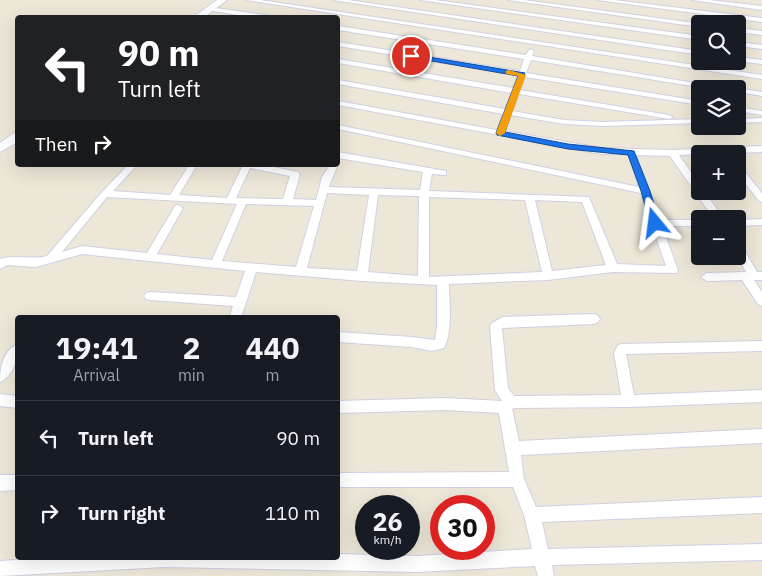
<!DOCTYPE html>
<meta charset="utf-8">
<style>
body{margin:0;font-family:"IBM Plex Sans",sans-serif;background:#242831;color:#f1f3f6;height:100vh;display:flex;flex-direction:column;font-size:19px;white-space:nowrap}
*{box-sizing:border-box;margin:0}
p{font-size:16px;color:#9ea1a6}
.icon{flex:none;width:28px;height:28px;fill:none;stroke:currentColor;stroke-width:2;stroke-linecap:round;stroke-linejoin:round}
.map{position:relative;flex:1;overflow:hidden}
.details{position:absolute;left:15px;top:315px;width:325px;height:245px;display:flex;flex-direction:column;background:#171b24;border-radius:5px;box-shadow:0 5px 20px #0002}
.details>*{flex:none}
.banner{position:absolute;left:15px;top:15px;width:325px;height:152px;border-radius:5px;box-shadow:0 5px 20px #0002;background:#202124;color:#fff;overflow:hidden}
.controls{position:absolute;left:691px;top:15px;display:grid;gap:10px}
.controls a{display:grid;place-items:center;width:55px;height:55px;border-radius:5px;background:#171b24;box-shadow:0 5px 20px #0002;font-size:25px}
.speed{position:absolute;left:355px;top:495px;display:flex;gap:10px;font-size:25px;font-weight:700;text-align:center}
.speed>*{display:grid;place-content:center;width:65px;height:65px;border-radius:50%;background:#171b24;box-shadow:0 5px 20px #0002;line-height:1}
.speed small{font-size:12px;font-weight:400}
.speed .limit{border:8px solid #d22;background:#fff;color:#111}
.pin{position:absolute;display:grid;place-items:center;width:42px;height:42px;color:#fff;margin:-21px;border:2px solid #fff;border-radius:50%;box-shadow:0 1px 5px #0007}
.me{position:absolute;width:55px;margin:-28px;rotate:344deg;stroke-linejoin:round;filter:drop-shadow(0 0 4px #0008)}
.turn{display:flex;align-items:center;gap:18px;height:105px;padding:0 20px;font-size:22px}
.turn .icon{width:65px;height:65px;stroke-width:2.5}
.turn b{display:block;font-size:35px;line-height:42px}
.then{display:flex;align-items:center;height:48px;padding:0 20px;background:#0003;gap:10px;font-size:19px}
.eta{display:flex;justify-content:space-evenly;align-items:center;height:85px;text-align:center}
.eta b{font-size:30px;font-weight:800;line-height:35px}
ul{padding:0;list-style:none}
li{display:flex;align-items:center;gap:15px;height:75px;padding:0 20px;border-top:1px solid #363941}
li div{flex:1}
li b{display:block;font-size:19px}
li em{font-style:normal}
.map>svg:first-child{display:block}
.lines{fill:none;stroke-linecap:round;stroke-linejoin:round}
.street-casing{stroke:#cfd0e4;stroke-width:2}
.secondary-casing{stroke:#cfd0e4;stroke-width:2}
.street{fill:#fff;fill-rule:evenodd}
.secondary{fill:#fff;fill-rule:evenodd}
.route{fill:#1a73e8;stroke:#114b97}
.slow{fill:#f59e0b}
</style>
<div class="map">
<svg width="762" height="576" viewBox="0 0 762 576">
<rect width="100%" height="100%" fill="#ede7d9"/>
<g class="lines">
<g class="street-casing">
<path id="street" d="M246,0H260L762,75V79Z
M333,0H348L700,51V55Z
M420,0H435L700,36V40Z
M508,0H524L702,24H700V27Z
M597,0H614L762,18V22Z
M692,0H709L762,6V10Z
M209,7L271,16L274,18H255L207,10Z
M338,26L526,55L529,50L531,49L534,51L532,56L731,89H711L531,60L526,73L700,101V105L525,77L520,90L669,115L673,117L669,119L519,94L512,111L564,120L603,122L700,119V123L603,126L564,124L511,115L505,131L601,148L673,150L762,146V152L679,155L700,185V191H704L724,219H714L670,156L636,155L660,220H700V226H662L678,270L677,273L613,272L548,280L449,284C449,304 453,330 444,348L432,351L412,347L338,342V332L412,337L435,340L437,327V285L362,281L256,272L241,318H229L233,306L150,300L146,299L144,296L146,293L150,292L236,297L245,271L82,254L36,267L7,265L0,269V259C12,254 32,260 47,256L102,192L128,165H137L113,191L170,195L189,165H197L179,195L227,198L243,165H264L298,172L300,174L293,199L316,200L322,177L330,165L338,164L329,187L420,190L423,172L338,158V152L446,171V175L432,174L429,191L589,197L617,264L666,266L641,193L338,129V125L639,187L628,154H601L338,105V101L497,130L503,114L338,84V80L505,109L512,93L338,63V59L513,88L518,75L338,46V42L520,71L524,59L338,30ZM250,168L290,176L283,199L236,198ZM327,193L369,195L357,271L307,268ZM378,195L419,196L418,276L368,272ZM107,197L237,204L212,260L157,254L183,208L178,205L175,206L147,253L82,246L62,252ZM429,197L525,200L542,272L429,277ZM535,200L582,202L606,265L552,271ZM246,204L314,206L296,267L222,261Z
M738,28L762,31V35L738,32Z
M738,42L762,45V49L738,46Z
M738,57L762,60V64L738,61Z
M738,88L762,92V96L738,92V89H735Z
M738,107L762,111V115L738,111Z
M762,118V122L738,123V119Z
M738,166L741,167L762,193V202L759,201L738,174Z
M762,219V225L738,226V220Z
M738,245L742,246L757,272H762V280H754L762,292V306L758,304L742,280L707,281L701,277L707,273L746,272L737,256Z
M594,314L598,316L600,319L598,322L594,324L502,328L508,388L514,396L621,395L614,353L618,345L622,344L762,341V351L626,354L634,395L762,390V402L629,407L514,408L512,409L519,441L762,429V443L521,455L524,479L536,507L762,497V513L542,522L548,549L762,544V560L552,565L554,576H538L535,566L417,572L164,567L0,576V561L52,558H338V554L417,556L532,549L524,515L513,487H338V473L509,472L499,413L445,410L338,413V401L445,398L502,401L495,390L490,326L492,323L503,317Z
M18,344C18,357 14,376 0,382C0,368 3,350 18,344Z
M0,394L18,396V408L0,406Z
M0,475H18V490L0,491Z"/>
</g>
<g class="secondary-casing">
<path id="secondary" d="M217,0H227L203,18H192Z
M14,133H18V142L0,152V143Z"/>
</g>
<use href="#street" class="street"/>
<use href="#secondary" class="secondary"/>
</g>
<path class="route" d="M411,54L525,73L505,132L568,144L634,151L650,191L660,223L658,225L655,226L650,223L641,191L628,155L568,149L497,135L496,133L518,76L409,57L408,56Z"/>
<path class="slow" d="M509,70L526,75L505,133L500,136L496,133L518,76L506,74V71Z"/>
</svg>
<div class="controls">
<a><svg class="icon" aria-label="search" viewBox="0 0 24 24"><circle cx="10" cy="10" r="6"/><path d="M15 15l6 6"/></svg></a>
<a><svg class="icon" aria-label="layers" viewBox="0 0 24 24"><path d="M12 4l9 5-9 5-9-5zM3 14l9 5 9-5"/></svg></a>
<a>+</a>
<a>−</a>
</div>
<div class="speed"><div>26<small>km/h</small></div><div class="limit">30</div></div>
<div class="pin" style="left:411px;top:56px;background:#d93025"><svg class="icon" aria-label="arrive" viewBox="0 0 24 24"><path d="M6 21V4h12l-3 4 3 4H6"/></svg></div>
<svg class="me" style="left:655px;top:223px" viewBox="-20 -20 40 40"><path d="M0-17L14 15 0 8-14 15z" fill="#1a73e8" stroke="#fff" stroke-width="4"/></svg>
<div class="banner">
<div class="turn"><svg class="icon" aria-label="left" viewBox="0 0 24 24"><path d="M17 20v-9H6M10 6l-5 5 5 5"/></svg><div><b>90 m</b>Turn left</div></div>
<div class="then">Then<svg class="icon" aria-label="right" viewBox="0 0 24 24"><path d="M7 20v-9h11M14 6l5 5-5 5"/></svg></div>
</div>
<section class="details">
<div class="eta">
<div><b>19:41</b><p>Arrival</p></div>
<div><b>2</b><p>min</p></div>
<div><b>440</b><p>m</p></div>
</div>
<ul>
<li><svg class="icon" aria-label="left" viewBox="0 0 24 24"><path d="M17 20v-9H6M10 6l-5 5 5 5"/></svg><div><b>Turn left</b></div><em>90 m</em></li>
<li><svg class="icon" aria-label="right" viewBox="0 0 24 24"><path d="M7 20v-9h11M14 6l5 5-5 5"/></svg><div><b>Turn right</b></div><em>110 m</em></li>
</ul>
</section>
</div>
